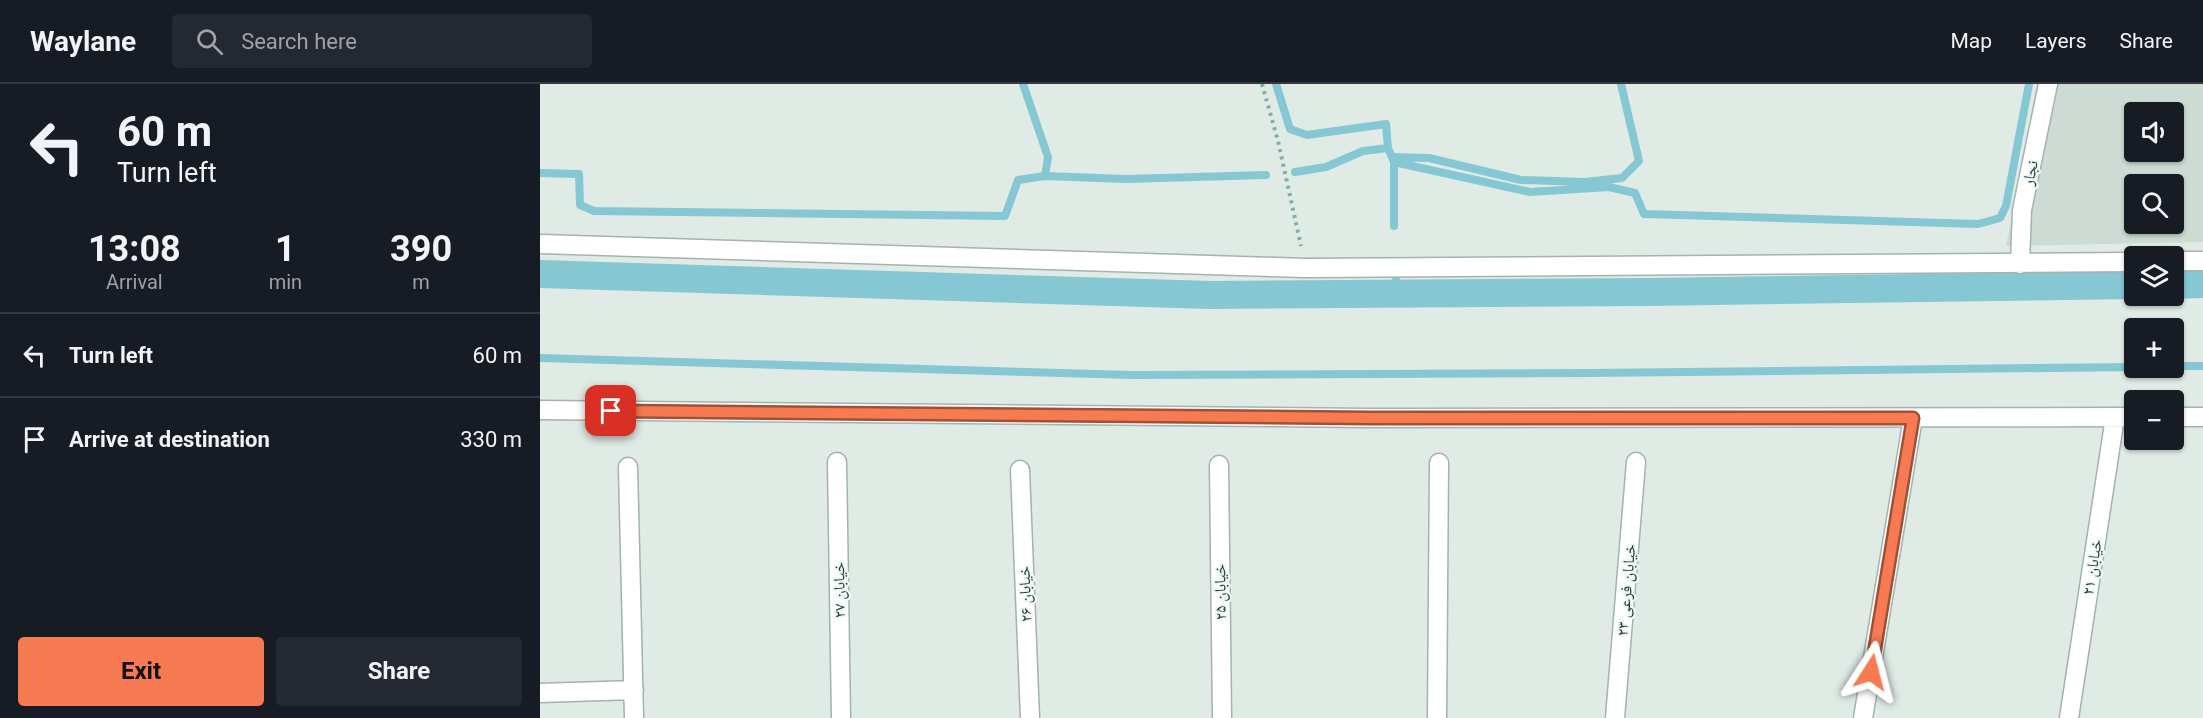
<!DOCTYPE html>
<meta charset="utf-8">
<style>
body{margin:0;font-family:Roboto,"Noto Naskh Arabic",sans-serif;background:#242831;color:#f1f3f6;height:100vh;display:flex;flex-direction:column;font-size:22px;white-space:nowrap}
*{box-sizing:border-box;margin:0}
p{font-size:20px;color:#9ea1a6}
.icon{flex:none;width:33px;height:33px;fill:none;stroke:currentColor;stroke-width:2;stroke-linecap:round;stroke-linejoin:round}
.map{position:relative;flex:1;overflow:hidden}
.side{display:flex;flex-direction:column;background:#171b24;width:540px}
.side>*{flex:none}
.hud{background:#171b24;color:#f1f3f6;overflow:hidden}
.controls{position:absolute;left:1584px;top:18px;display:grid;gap:12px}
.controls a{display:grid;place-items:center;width:60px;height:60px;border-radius:6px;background:#171b24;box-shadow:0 2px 4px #0004;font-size:30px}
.pin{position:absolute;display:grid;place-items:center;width:51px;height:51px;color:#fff;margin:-26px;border-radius:12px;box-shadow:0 3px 9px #0006}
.me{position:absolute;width:66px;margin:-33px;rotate:9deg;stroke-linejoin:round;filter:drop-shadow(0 0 4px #0008)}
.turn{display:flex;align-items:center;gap:21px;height:126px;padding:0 18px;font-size:27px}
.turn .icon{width:78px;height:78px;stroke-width:2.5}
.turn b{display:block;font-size:42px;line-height:51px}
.eta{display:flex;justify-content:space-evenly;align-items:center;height:102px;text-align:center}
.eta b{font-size:36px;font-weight:700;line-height:42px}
.action{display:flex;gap:12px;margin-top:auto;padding:12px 18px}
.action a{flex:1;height:69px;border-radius:6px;background:#f77b52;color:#111;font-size:24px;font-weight:700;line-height:69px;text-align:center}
.action a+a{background:#242831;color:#f1f3f6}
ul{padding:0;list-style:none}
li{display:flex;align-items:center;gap:18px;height:84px;padding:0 18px;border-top:2px solid #363941}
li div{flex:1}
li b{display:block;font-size:22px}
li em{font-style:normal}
header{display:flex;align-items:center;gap:36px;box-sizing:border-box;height:84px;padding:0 30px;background:#171b24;border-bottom:2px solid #363941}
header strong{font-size:28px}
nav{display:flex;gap:33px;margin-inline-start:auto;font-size:21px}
.search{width:420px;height:54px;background:#242831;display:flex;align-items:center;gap:15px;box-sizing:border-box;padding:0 21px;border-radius:6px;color:#9ea1a6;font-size:22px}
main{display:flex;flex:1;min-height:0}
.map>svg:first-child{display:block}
.built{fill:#cedbd5;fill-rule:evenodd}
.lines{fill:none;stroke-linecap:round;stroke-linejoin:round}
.stream{stroke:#85c7d3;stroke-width:8}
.canal{stroke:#85c7d3;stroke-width:28}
.minor-casing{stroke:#a3b3ad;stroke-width:21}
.path{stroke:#7fb0a1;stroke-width:4;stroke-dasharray:3 4.5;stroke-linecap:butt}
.minor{stroke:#fff;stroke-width:18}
.route-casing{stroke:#a15035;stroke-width:15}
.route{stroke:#f77b52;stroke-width:10}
.labels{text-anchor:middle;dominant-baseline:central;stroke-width:4.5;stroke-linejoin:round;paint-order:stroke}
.street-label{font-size:16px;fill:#203c35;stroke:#f0f8f4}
</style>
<header>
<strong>Waylane</strong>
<div class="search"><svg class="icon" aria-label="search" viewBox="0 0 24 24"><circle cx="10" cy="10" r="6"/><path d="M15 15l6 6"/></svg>Search here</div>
<nav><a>Map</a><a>Layers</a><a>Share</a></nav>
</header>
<main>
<section class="side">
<div class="hud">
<div class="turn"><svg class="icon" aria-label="left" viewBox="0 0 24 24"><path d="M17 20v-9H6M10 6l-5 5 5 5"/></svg><div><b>60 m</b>Turn left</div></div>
</div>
<div class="eta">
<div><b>13:08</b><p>Arrival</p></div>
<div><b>1</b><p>min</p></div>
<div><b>390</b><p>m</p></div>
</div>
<ul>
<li><svg class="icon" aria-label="left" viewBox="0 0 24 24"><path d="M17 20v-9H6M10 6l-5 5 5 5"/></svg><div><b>Turn left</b></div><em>60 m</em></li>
<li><svg class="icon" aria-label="arrive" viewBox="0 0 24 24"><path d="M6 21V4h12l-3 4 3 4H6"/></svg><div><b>Arrive at destination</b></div><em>330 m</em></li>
</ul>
<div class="action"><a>Exit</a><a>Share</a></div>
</section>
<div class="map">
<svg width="1663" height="634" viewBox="0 0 1663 634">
<rect width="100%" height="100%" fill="#e0ebe6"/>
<path class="built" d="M1498,0H1663V158L1466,162ZM1594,28H1634V68H1594ZM1594,100H1634V140H1594Z"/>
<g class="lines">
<path class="stream" d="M483,0L508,73L505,92
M736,0L750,45L767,51L846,40L848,64
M852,73L889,74L981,96L1045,98L1082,94L1099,77L1081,0
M854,78L990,108L1069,103L1095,109L1104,130L1438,140L1460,134L1466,122L1489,0
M755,88L786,83L823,67L848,64L854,78V142
M0,89L39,90L40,121L54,127L465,132L478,96L505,92L586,95L726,91
M856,196L857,209
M0,274L592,291L1050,289L1594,283
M1634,282H1663"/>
<path class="canal" d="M0,190L670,211L1107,208L1594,201
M1634,201L1663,200"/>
<g class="minor-casing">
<path id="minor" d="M0,160L766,184L1594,178
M1634,177H1663
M1480,180L1482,126L1508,0
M0,326L830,334L1594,333
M1634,333H1663
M297,378L301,634
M679,381L682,634
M88,383L94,634
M480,386L490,634
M0,609L94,606
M897,634L899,379
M1075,634L1096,378
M1323,634L1373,334
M1529,634L1575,333"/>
</g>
<path class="path" d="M722,0L738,57L761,162"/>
<use href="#minor" class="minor"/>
</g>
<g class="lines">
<g class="route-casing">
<path id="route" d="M71,327L830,334H1373L1331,588"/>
</g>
<use href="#route" class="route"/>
</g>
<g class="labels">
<g class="street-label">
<text transform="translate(1490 89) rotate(-78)">نجار</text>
<text transform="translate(1552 483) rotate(-81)">خیابان ۲۱</text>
<text transform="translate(299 506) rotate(-91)">خیابان ۲۷</text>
<text transform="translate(1086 506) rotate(-85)">خیابان فرعی ۲۳</text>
<text transform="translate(680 508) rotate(-91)">خیابان ۲۵</text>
<text transform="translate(485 510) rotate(-92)">خیابان ۲۶</text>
</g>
</g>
</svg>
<div class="controls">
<a><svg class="icon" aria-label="sound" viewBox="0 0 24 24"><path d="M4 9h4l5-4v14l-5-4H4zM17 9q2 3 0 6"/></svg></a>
<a><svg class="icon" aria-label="search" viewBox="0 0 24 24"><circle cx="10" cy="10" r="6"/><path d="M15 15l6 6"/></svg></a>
<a><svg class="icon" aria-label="layers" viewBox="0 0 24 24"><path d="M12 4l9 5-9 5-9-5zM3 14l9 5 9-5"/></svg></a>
<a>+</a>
<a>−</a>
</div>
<div class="pin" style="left:71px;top:327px;background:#d93025"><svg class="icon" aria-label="arrive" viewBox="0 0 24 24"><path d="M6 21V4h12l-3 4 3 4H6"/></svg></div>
<svg class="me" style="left:1331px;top:588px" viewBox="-20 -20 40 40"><path d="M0-17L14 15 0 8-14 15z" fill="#f77b52" stroke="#fff" stroke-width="4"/></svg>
</div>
</main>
